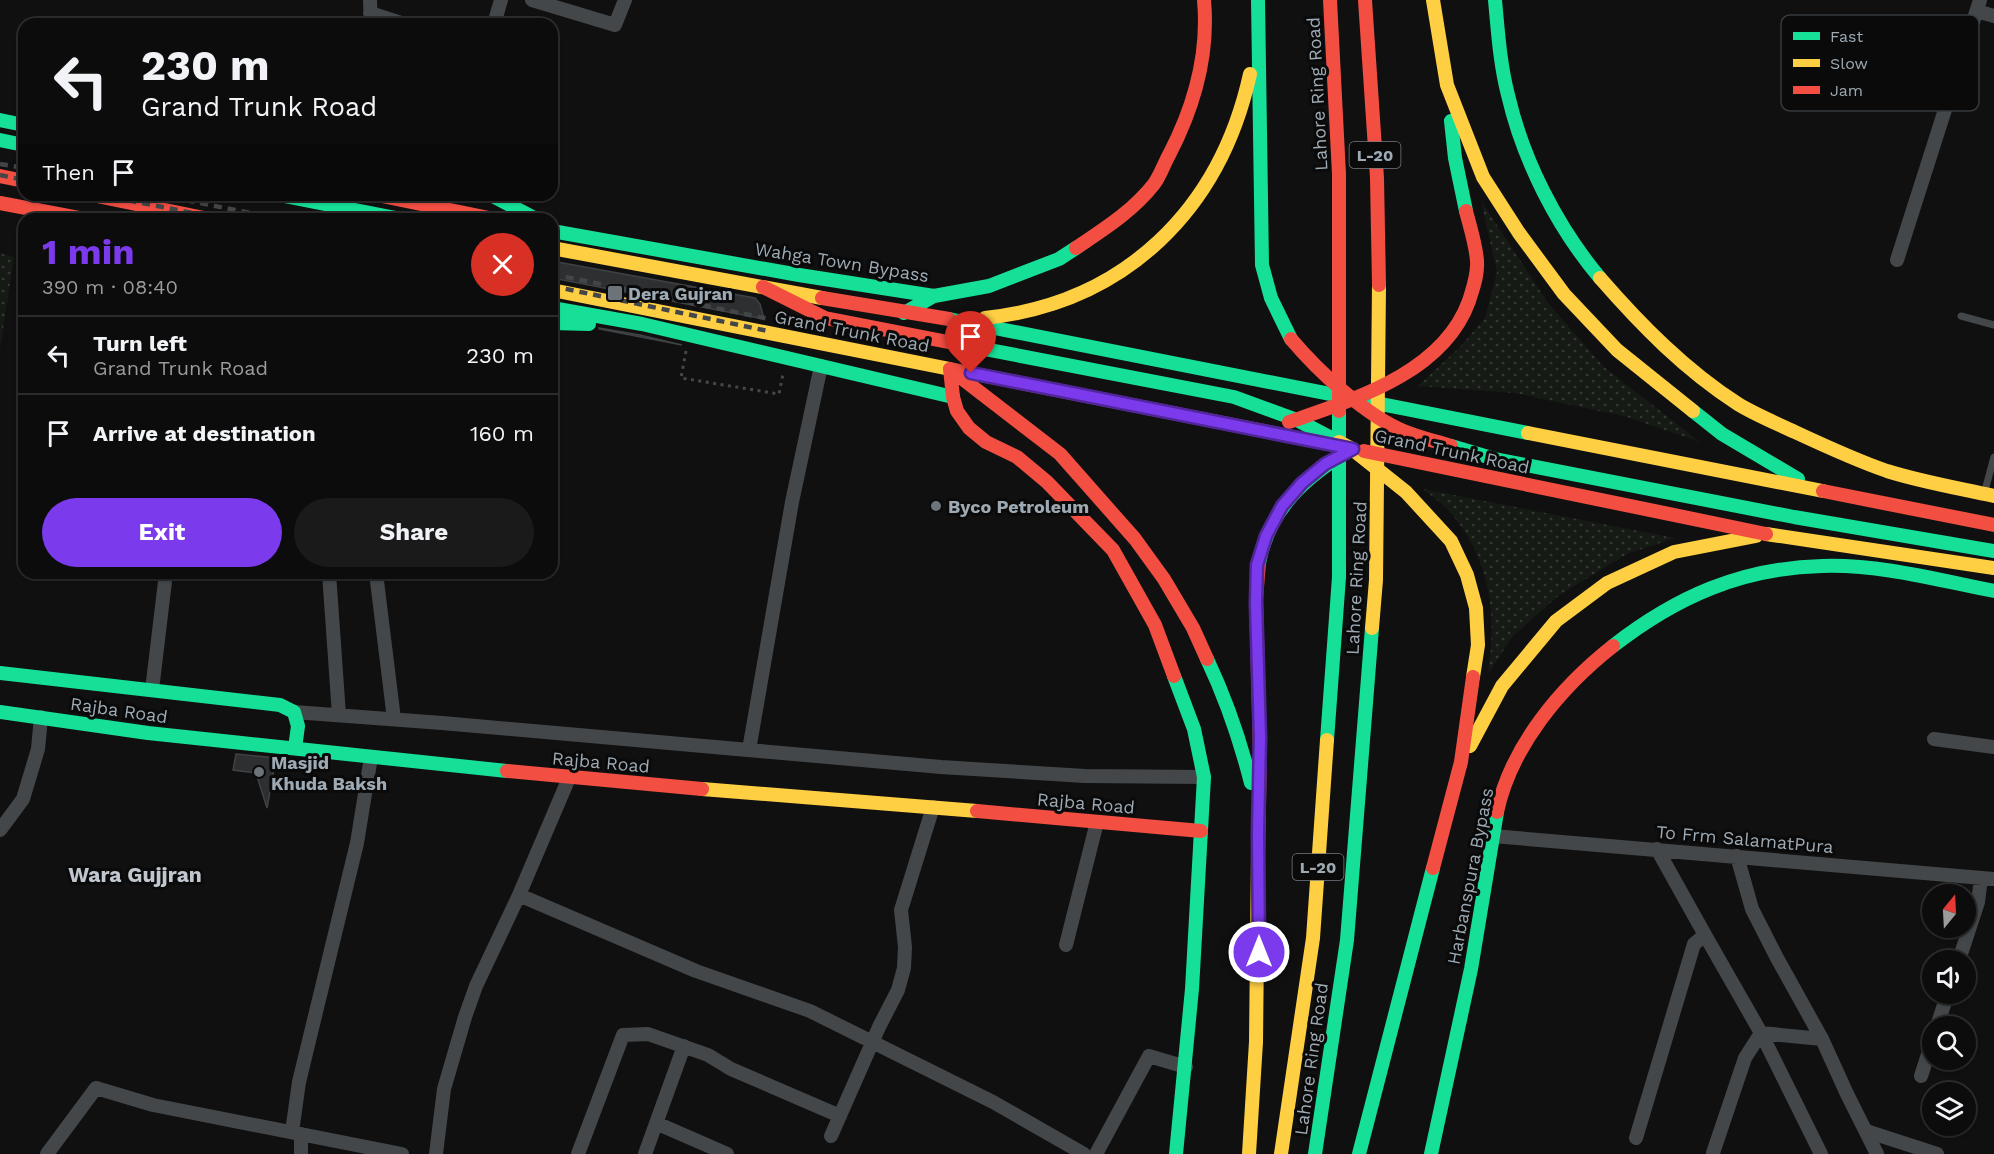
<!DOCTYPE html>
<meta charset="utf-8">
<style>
body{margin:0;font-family:"Work Sans",sans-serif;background:#1a1a1a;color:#f1f3f6;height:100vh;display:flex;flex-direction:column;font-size:22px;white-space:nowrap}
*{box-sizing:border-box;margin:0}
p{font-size:20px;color:#9a9b9d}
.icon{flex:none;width:33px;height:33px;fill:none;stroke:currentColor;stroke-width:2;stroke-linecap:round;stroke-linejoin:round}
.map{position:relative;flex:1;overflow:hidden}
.side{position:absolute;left:18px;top:213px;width:540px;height:366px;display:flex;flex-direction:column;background:#0c0c0c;border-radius:18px;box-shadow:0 2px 4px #0004,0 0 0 2px #2c2c2d}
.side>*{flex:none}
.top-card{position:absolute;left:18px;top:18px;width:540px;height:183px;border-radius:18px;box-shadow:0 2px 4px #0004,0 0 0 2px #2c2c2d;background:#0c0c0c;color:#f1f3f6;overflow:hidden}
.needle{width:39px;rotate:18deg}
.buttons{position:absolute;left:1922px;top:884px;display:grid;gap:12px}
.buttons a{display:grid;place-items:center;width:54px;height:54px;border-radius:50%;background:#0c0c0c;box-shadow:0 2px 4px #0004,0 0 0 2px #2c2c2d;font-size:30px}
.pin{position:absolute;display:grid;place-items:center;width:51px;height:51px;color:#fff;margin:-62px -26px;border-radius:50% 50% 50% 0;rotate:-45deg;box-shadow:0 0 6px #0007}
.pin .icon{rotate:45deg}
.me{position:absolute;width:66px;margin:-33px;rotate:0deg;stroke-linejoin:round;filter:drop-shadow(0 0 4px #0008)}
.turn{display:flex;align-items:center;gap:21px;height:126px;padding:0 24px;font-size:27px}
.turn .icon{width:78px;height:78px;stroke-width:2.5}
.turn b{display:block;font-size:42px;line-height:51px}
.then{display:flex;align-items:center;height:57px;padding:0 24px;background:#0003;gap:12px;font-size:22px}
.round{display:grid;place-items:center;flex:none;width:63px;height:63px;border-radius:32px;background:#1a1a1a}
.headline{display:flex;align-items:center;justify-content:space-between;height:102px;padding:0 24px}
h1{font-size:36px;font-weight:700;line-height:45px;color:#7c3aed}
.cta{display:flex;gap:12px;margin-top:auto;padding:12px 24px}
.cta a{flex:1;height:69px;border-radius:36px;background:#7c3aed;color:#fff;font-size:24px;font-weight:700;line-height:69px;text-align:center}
.cta a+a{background:#1a1a1a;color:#f1f3f6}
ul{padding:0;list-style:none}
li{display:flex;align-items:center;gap:18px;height:78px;padding:0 24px;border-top:2px solid #2c2c2d}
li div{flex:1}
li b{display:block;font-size:22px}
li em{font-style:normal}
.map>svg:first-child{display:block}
.grass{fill:url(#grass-dots)}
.building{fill:#2d2f30;stroke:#3e4244;stroke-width:1.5}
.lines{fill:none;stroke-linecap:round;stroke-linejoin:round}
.path{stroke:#45484b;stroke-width:3;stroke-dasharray:3 4.5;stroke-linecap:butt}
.lane{stroke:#444749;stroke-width:7}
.street{stroke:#444749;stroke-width:14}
.fast{stroke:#16e098;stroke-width:14}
.slow{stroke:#ffcf43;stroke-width:14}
.jam{stroke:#f24e42;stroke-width:14}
.rail{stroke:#434648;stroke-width:4.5;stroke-dasharray:8 6;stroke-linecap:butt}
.route-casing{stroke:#51269a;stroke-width:15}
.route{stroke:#7c3aed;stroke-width:10}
.poi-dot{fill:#6c747a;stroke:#0a0a0b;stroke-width:2}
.labels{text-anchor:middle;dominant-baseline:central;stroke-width:6;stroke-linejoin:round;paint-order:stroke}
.shield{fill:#0a0a0b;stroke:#727a81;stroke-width:1.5}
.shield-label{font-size:16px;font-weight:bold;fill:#9eaab3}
.street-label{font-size:18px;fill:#9eaab3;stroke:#0a0a0b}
.poi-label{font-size:18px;font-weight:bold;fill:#9eaab3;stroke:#0a0a0b;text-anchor:start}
.quarter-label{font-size:21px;font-weight:bold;fill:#c0c7cf;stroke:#0a0a0b}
.key{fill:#0a0a0b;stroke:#363a3d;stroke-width:1.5}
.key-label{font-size:16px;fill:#9eaab3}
</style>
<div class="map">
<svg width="1994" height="1154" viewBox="0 0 1994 1154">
<defs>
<pattern id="grass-dots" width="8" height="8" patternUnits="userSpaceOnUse" patternTransform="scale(1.5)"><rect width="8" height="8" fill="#151a14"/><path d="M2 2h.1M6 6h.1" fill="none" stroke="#343934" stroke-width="1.8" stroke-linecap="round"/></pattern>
</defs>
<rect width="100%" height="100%" fill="#101010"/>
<path class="grass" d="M1481,201L1548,303L1604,367L1700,442L1624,416L1515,393L1418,386L1461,346L1485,318L1497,272Z
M0,253L14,257L0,349Z
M1423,489L1675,538L1627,554L1558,596L1512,637L1488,674C1497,614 1491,561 1451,513C1443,504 1432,496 1423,489Z"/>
<path class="building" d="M552,261L755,298L760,304L764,319L552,278Z
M599,328L640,335L682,345L599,329Z
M236,754L276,758L267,808L256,773L233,770Z"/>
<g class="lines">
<path class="path" d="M686,351L681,378L779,394L783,374"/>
<path class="lane" d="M1961,316L1994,325
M1984,494L1994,457"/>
<path class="street" d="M370,0L371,24
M532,0L615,25L625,0
M1977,11L1994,16
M370,13L404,24
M494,24L501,0
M1897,260L1980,0
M329,573L339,715
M376,573L394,719
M152,690L166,573
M294,712L442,723L941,767L1085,776L1204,777
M1934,739L1994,747
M749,750L792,502L821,366
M569,778L519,895L696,971L810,1011L993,1102L1084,1154
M0,830L23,799L38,749L41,717
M1493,836L1994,879
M1657,849L1705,935
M1737,856L1752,909L1777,958L1822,1039L1847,1094L1877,1154
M1066,945L1097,822
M1959,960L1978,902L1981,878
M1937,1026L1948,993
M1921,1076L1932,1042
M656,1123L727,1154
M1866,1131L1937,1154
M292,1132L299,1082L357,843L371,757
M831,1136L879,1027L898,990L904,968L905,947L901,910L933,807
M1636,1138L1694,944L1705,935L1761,1033L1821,1154
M1713,1153L1745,1058L1761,1033L1822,1039
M47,1154L96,1088L153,1105L402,1154
M301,1154V1134
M436,1154L444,1089L465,1017L476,986L519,895
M578,1154L623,1035L648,1034L708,1055L731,1069L840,1116
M645,1154L684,1046
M1096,1154L1149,1056L1186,1067"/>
<path class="fast" d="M1258,0L1262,265L1271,298L1291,339
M1495,0C1498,32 1500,64 1508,95C1523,160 1557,227 1600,278
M0,120L24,125
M1451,121L1455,158L1466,211
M0,140L24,145
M279,195L401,219
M491,195L536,219
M552,231L799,275L934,296L989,286L1059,259L1076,248
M552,308L642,324L953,397
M904,313L934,296
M949,319L1528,433
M552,323L589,324
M979,348L1234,397L1297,420L1339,442
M1693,411L1722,434L1798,479
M1451,446L1495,459L1794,517L1994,551
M1259,563C1269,509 1306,476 1352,449
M1613,646C1676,597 1741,568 1822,566C1880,564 1938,580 1994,591
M1207,659C1226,699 1240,740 1251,783
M0,673L280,705L294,712L298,726L295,748
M1174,676L1194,729L1204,777L1192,989L1176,1154
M0,712L148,733L507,771
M1327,740L1339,577V411
M1315,1154L1347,940L1372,628
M1359,1154L1433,868
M1431,1154L1471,969L1497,812"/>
<path class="slow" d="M1433,0L1447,85L1483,177L1519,233L1564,294L1617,350L1693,411
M552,248L822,298
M1600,278C1641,325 1685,370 1738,404C1756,415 1776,423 1795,432C1825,446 1855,460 1887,471C1922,482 1958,488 1994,496
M552,290L950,369
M985,318C1125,303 1220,210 1250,74
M1528,433L1823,491
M1339,442L1352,449L1406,492L1451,541L1467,575L1476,608L1478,645L1473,677
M1766,534L1994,568
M1372,628L1376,580L1379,285
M1470,746L1502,686L1556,621L1607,583L1674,552L1756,536
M702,789L977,811
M1249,1154L1256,1042L1258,856
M1281,1154L1313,938L1327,740"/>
<path class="jam" d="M1330,0L1339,174V411
M1365,0L1377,178L1379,285
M0,176L24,181
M92,195L209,219
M377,195L494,219
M0,203L84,219
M1076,248C1104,229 1133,211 1154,184C1160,176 1164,164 1169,155C1194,107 1209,54 1204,0
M763,287L825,318L979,348
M822,298L949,319
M1291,339C1318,371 1367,417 1406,432C1420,438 1436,441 1451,446
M950,369L953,397L957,411L969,428L986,442L1017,457L1047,482L1113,550L1155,625L1174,676
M950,369L1324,443
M951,370L1060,454L1135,539L1164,579L1193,628L1207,659
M1289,422C1355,399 1443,373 1469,301C1473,288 1478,275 1477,261C1476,245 1470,227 1466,211
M1364,451L1766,534
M1823,491L1994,525
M507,771L702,789
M977,811L1201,831
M1497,812C1511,746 1561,687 1613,646
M1258,856L1260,752L1256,599L1259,563
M1433,868L1461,762L1473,677"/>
<path class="rail" d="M0,164L24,168
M0,175L24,180
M101,195L223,219
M159,195L281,219
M552,274L769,319
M552,286L768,331"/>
</g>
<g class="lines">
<g class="route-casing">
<path id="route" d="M971,373L1353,449L1325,464L1302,483L1282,506L1266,536L1257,565L1256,603L1260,738L1258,834L1259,952"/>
</g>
<use href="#route" class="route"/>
</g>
<g class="poi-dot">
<rect x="607" y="285" width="16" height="16" rx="3"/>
<circle cx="936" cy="506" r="6"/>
<circle cx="259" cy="772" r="6"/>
</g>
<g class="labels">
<g class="shield">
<rect x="1349.5" y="142" width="51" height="26" rx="4.5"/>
<rect x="1292.5" y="854" width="51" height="26" rx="4.5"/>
</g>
<g class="shield-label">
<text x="1375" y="155">L-20</text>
<text x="1318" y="867">L-20</text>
</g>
<g class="street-label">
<text transform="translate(1317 94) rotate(-93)">Lahore Ring Road</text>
<text transform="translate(842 262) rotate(9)">Wahga Town Bypass</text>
<text transform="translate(852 331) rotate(11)">Grand Trunk Road</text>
<text transform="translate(1452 451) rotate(12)">Grand Trunk Road</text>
<text transform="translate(1356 578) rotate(-87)">Lahore Ring Road</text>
<text transform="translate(119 710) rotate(8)">Rajba Road</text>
<text transform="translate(601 762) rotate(5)">Rajba Road</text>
<text transform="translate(1086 803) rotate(5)">Rajba Road</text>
<text transform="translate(1745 839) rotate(5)">To Frm SalamatPura</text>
<text transform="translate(1470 876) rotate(-79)">Harbanspura Bypass</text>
<text transform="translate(1311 1059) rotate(-82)">Lahore Ring Road</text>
</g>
<g class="poi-label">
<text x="628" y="293">Dera Gujran</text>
<text x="948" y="506">Byco Petroleum</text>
<text x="271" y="762">Masjid<tspan x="271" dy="21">Khuda Baksh</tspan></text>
</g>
<g class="quarter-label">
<text x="135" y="874">Wara Gujjran</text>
</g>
</g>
<rect x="1781" y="15" width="198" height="96" rx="9" class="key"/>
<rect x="1793" y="32" width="27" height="8" fill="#16e098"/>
<rect x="1793" y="59" width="27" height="8" fill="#ffcf43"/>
<rect x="1793" y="86" width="27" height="8" fill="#f24e42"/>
<g class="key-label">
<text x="1830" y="42">Fast</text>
<text x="1830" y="69">Slow</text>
<text x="1830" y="96">Jam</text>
</g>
</svg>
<div class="buttons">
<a><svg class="needle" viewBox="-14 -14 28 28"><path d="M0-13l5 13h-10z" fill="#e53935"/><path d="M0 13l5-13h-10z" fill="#9a9b9d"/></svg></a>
<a><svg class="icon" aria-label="sound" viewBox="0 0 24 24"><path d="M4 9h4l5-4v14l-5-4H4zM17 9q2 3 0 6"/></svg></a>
<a><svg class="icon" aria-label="search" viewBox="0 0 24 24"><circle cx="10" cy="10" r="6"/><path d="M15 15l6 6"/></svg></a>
<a><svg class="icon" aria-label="layers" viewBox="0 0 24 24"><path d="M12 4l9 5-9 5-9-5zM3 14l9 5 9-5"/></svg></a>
</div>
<div class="pin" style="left:971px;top:373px;background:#d93025"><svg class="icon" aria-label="arrive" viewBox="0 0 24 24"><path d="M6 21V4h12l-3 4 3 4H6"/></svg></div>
<svg class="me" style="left:1259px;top:952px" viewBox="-20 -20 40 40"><circle r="17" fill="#7c3aed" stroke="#fff" stroke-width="3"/><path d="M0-11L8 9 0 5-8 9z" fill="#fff"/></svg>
<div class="top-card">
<div class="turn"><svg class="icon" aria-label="left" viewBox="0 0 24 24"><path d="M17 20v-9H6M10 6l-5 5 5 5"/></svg><div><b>230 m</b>Grand Trunk Road</div></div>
<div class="then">Then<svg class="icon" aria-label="arrive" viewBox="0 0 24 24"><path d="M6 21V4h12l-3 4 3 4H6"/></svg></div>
</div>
<section class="side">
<div class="headline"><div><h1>1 min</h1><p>390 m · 08:40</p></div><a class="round" style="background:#d93025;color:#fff"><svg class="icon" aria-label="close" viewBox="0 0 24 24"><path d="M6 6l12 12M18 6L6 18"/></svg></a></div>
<ul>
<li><svg class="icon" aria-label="left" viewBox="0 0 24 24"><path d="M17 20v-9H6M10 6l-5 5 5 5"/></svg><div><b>Turn left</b><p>Grand Trunk Road</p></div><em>230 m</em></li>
<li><svg class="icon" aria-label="arrive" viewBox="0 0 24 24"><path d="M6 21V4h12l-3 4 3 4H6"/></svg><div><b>Arrive at destination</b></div><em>160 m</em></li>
</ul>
<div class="cta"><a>Exit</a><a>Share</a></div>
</section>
</div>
